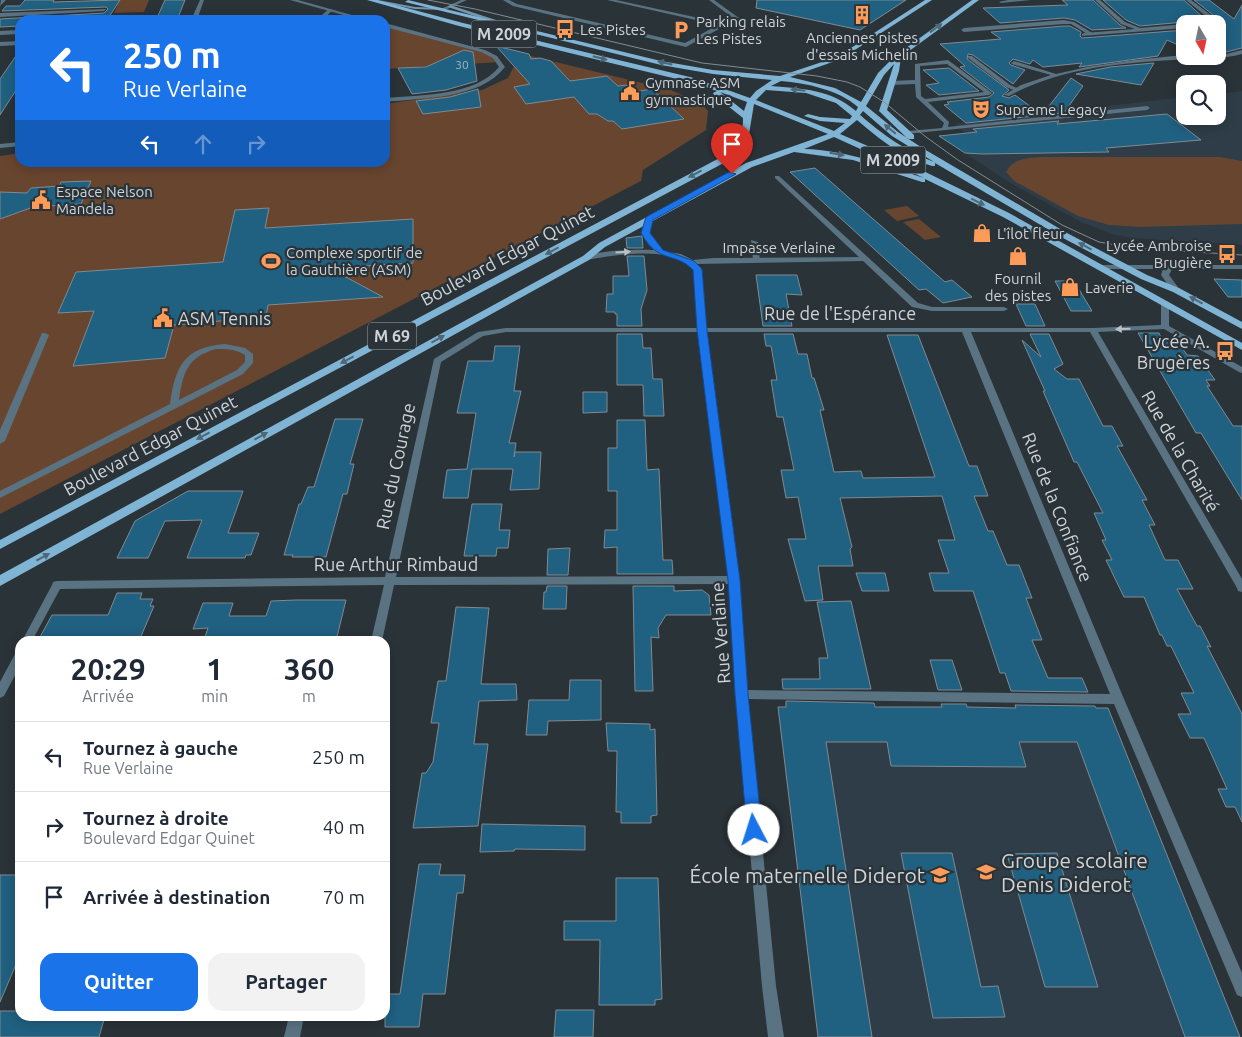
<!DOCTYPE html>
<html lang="fr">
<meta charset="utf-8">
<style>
body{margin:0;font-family:Ubuntu,sans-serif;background:#f2f2f3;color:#1f2937;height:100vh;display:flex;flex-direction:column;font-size:19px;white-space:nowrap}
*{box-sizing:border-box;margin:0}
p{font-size:16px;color:#747a83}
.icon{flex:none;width:28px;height:28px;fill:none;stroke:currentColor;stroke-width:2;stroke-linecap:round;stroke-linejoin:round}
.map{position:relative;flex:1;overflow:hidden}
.side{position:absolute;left:15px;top:636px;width:375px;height:385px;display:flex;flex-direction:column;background:#fff;border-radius:15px;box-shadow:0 2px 12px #0003}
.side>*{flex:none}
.guide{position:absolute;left:15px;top:15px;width:375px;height:152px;border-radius:15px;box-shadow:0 2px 12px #0003;background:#1a73e8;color:#fff;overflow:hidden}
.needle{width:32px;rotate:171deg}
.controls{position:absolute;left:1176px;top:15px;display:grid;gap:10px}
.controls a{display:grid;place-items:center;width:50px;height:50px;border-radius:10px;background:#fff;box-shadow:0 2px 12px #0003;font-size:25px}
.pin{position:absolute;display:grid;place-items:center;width:42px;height:42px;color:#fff;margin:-51px -21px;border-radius:50% 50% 50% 0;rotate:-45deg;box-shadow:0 0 5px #0007}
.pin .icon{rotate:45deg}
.me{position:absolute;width:55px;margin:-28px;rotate:355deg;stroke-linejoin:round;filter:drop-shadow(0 0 4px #0008)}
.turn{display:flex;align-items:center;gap:18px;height:105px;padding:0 25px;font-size:22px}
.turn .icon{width:65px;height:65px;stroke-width:2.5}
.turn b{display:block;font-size:35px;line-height:42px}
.lanes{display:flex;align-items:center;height:48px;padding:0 25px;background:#0003;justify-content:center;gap:25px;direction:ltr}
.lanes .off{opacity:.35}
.eta{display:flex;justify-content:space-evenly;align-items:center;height:85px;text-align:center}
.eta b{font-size:30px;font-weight:700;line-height:35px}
.primary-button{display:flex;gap:10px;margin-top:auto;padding:10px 25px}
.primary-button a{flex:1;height:58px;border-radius:15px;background:#1a73e8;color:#fff;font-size:20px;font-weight:700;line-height:58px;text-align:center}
.primary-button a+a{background:#f2f2f3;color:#1f2937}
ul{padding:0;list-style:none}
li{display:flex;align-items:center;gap:15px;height:70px;padding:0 25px;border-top:1px solid #e0e1e3}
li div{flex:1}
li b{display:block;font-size:19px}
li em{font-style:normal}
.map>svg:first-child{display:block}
.built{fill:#2e3d47}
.green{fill:#68452f}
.building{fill:#206081;stroke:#808a91}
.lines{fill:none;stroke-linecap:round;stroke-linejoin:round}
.lane{fill:#5a7382;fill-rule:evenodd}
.street{fill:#5a7382;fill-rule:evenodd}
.secondary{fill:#7098b0;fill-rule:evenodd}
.primary{fill:#80b4d4;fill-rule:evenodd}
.tram{stroke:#858c90;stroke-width:1}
.oneway{fill:#4c6776}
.oneway2{fill:#b8c1c7}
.route{fill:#1a73e8;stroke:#114b97}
.labels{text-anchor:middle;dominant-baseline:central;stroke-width:4.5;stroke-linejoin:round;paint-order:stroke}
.far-number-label{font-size:12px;fill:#a3b7c2}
.far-poi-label{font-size:15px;fill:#cfd4d8;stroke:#2a3338;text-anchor:start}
.far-street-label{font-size:15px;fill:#cfd4d8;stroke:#2a3338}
.shield{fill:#2a3338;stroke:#9ea4a8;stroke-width:1}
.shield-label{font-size:16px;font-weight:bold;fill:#cfd4d8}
.street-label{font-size:18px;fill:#cfd4d8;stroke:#2a3338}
.poi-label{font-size:18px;fill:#cfd4d8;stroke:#2a3338;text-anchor:start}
.near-poi-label{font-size:21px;fill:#cfd4d8;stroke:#2a3338;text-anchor:start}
</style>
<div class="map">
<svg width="1242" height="1037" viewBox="0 0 1242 1037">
<rect width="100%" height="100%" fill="#2a3338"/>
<path class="built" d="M1242,91V245L1132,238L1112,234L1081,222L1010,183L939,136L965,133L955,124L1185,97V116H1218V94Z
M778,707L1108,708L1239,1037H818Z"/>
<path class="green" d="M120,0H149L144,12L114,13Z
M385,25L483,51L500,62L385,69Z
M527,55L671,90L702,104L708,111L706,130L643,170L641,181L0,514V156L20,153V162H385V104L482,90L508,78L514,66L506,57Z
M1042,157H1220L1242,161V224L1141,227L1109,225L1078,216L1014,181L1006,172C1014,158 1027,158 1042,157Z
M907,206L919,216L897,221L884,210Z
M919,219L941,237L925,240L903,222Z"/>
<path class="building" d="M25,0H54L53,2L120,0L107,20H20V26L0,27V19L104,13L108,9L106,7L2,11L6,6H20Z
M165,0H185L177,20H156Z
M757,0H906L860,30L756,8Z
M1062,0H1093L1120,25L1126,28L1092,30L1075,20L1064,18L1000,23L983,8L1068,5Z
M1103,0H1184L1205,19L1200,24L1185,22L1140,26L1126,20Z
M1194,0H1209L1234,19L1242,5V48L1218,54L1220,45H1218V24H1212V14Z
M1064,26H1070L1081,32L1080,36L1082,38L1185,30V48L1167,40L1158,56L1079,67L1082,63L1043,67L1033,60L1030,64L1013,59L1009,63L1011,65L1025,70L1013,84L973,55L968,54L967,59L1009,90L1002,96L1009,98L1015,95L1042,115L1071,78L1083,86L1064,113L966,123L944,105L949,104L947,102L989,97L994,93L960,67L965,66L940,44L1001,39L991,32Z
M496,46L529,54L531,59L540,58L551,61L570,81L607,76L618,86L626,85L634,92L652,89L684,119L622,129L613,121H608L597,114H589L574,97L526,104L514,87L530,84Z
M20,50V84L0,115V79Z
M464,50L473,52L477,81L446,90L412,94L398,68L426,67Z
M1154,63L1141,85L1076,74L1110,67Z
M949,68L979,91L939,95L926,85L939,83L923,70Z
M478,89L481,107L423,114L416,101L450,97Z
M1167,114L1201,140L1106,148L1109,152L983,154L965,153L939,136L977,132L973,129L1059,121L1057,124Z
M815,168L945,282L952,280L972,297L943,303L926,289L919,290L790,172Z
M91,181L81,204L33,207L0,219V192L27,193L31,188L59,186L61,182Z
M269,208L265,228L413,219V263L329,268L383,297L268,305L266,317L174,325L165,358L73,366L94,311L58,313L76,272L223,262L235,210Z
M642,236L643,248H627L626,238Z
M627,256H644L647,290L641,309L642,326H617V314H615V312H606L607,294H613V276H629Z
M756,275H797L802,295L786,294L792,326H763Z
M1214,279L1242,280V297H1228Z
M1055,281H1074L1092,311H1071Z
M1016,304H1035L1045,326H1026Z
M1138,333H1159L1162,339H1176L1187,355L1198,356L1215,380H1206L1210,386H1207L1233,426H1242V500L1201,433H1196Z
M617,334H642L643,348H651L653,379H662L664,416H644L643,385H617Z
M764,334H793L798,354H807L812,378H814L824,410H820L834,472L861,471L863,478L935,477L887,335H918L969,466H977L988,496H974L988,531H993L1007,565H1019L1032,598H1026L1042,640H1032L1048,678H1082L1088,692L1011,691L1005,673H1000L973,591H934L929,573H949L938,540H955L942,496L840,498L852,547L850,549L853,566H818L823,600L805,601L788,539H806L798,497L786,498L781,470H794L783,417H777L771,380H777L771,346H766Z
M1030,334H1049L1063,364L1054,369L1067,379H1079L1103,426H1112L1123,446H1117L1147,500H1142L1155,525H1149L1165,560H1178L1193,589H1177L1197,626H1200L1211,647L1207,646L1242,714V822L1235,807H1226L1218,789H1227L1204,738H1190L1178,714H1191L1181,693H1194L1171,646H1167L1162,635H1160L1144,597H1124L1106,560H1112L1102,540H1106L1094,513H1103L1077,462H1074L1043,391H1045L1022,340L1041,357Z
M495,346H520L514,391H521L509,443H516L514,457L515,452H541L539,489L510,490L513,469H472L468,498H443L447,470L467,469L476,413H457L468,361H493Z
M583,392H607V412L583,413Z
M335,419H363L350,464H354L347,494H343L326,557H292L293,555H284L299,504H301L308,487H314Z
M617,420H645L647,470L659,469L663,560H672L673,574H617V547L604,548L605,530H617V491H608V448H617Z
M188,491H243L228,533H259L251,555H246L245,558H187L202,520L165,521L148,558H117L135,521Z
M472,504H502L499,530H510L508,548H497L496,556H464Z
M570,548L568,575H547L548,549Z
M856,573H885L889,591H862Z
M547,586H567L566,609H543L544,592H546Z
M633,586H674V591L702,590L709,595L711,615H666L658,628L659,638L651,637L653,691H635Z
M117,593H142L140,599H153L150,606H154L139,641H94L96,637H40L52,615H108Z
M296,600H346L336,641H265L267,637H205L208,628L193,629L203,603H233L229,616H266L271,601Z
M851,601L871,689H783L782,679H820L819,658H828L817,602Z
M456,607L489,608L481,684H516L517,700L479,701L474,744H488L478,826L413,828L422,773H426L433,762L439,723H431L438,681H446Z
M930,660H952L962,690H938Z
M570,680H601V720L548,721L547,735H526L529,700H569Z
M786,701L874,703L875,707H942L941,704H966L967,707L1016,708L1015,705L1095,706L1096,708H1108L1240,1037H1185L1077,742H1019L1026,767L891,766L887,742H826L872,1037H818L778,707H786Z
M606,723L650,724V730L655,729L657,815L651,816V823H621V812H616L617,751H608Z
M482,824L585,826V850L515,849L514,851L480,852Z
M901,853H952L981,987L998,986L1005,1017L933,1018Z
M1057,853L1098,987H1045L1007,854Z
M419,864H441L439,875H465L463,893H457L445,994H423L419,1027H385V994H400Z
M0,875H20V955L0,1002Z
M616,878H658L662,999L655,1000V1005H599L600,940H564V921H616Z
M556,1010H594L593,1037H554Z
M0,1011H20V1016H105L99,1037H0Z"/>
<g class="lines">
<path class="lane" d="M1,0H6L0,6Z
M200,0H204L197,20H191Z
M503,0H509L517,4L685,43L718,25L607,0H616L722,23L733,18L709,0H714L739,18L686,47L513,6Z
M106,9L104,11L0,17V13Z
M329,9L333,10L322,20H316Z
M363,17L361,20H328L331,18Z
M1064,20L1074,22L1094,34L1089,35L1071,24H1064L964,32L961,30L964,28Z
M968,56H972L1010,85L1019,89L1016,91L1006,87L968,58Z
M948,60L992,93L989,95L928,102L949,122L948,127L1147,106L1150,108L1147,110L906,134V132L908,131L942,128L944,123L916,97L915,84L891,85L888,83L891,81L915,80V64ZM947,64L984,92L925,99L921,96L920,66Z
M775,176H779L918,303L932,307H1004L1008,309L1004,311H932L912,307L775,178Z
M751,240L758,242L760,262H754L753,260Z
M42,333H45L49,335L5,441L0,444V430Z
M225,344L245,348L253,354V363L243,374L0,498V491L170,404C175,367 184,347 225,344ZM216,349C227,349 235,349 245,355V362L237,370L179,400C183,373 187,357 216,349Z"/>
<path class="street" d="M290,0H298L370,20H361Z
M461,0H467L445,10L441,9Z
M1008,0H1031L1001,3L999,2Z
M1095,0H1100L1125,22L1140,28L1185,24V28L1082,36V34L1084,33L1135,29L1121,24Z
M1186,0H1191L1211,15L1212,22L1202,24L1207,20V17Z
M385,23L485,50L497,56L505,67C481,99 422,98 385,102V98C420,95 476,96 499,67L493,58L481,52L385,27Z
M20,30V34L0,35V31Z
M20,41V45L0,46V42Z
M1242,50V54C1219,60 1196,58 1173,60C1118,63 1058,69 1009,96L1004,95L1021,85L1051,75L1012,64L1011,63L1014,61L1056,74L1087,67L1134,60L1174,56H1218Z
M20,142V146L0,148V144Z
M649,217L653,219L650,233L653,241L663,251L681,254L693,260L713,258L866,257L870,259L866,261L697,264L702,269L706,328H1093L1161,325V305L1165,303L1169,305V326L1242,367V373L1239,372L1164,329L1098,332L1242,579V592L1238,591L1237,588L1090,332H971L1124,699L1242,973V997L1237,995L1114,704L748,699L776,986L784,1037H768L762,986L736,694L729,584L394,585L382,641H371L384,585L60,589L32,641H22L52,585L53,582L57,581L385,577L434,359L478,332L506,328H698L694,269C671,245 616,255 586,260L582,258C595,250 638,249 654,250C642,239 642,234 645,219ZM506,332H698L728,576L396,577L441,362L483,336ZM706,332H962L1110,694L748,690L739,580Z
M1097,265H1242V269H1172L1169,275L1180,290L1176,292H1173L1161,275L1163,269H1100L1096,267Z
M20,651V666L4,696L0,698V682L16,652Z
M289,1016H304L300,1037H284Z"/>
<path class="secondary" d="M368,0H378L415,7L443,8L445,9L443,10L415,9Z
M450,5L499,21L500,22L495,23L448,7Z"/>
<path class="primary" d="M367,0H377L463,23L694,78L750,98L756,91L772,80L713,74L661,65L405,2L408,0L661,61L713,70L780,76L837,57L925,0H932L841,59L790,77L835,88L861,102L878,73L895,56L972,0H979L901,57L899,71L887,110L914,135V139H908L879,111L894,64L884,75L866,106L898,132L924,149L1067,233L1147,275L1179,288L1242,322V329L1173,292L1141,279L1061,237L935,163V166H932C903,158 879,139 857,120L840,134L905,162L1009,213L1242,343V350L1003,217L925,179V182H922L853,160L794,152L752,167L605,247L589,260L0,586V575L583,256L599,243L746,163L828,134L754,104L748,140L733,158L0,549V540L727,154C739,142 743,135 743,118L714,95L713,93L717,91L689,82L459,26ZM781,81C806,83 839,90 858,107L856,111C830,89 804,89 771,86ZM766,90L806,93L836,103L852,116L850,119L820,117L808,114L804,116L820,121L845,123L834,131L756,100ZM720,92L747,102L744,111ZM863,111L892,136L934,162C906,151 883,135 860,115ZM834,137L924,178C884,165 846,150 804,149Z"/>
<path class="tram" d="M428,0L475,9L702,63L817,76L847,82L860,87L884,102L926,137L958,160L1062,225L1099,242L1133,248L1242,255"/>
</g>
<defs><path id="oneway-solid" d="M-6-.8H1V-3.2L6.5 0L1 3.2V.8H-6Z" transform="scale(1.25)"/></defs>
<g class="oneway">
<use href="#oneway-solid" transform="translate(936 28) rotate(-36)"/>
<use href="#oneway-solid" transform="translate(600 58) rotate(14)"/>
<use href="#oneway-solid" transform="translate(665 63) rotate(-168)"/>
<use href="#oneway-solid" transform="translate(798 90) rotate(-174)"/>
<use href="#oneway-solid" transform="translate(890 129) rotate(-141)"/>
<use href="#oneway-solid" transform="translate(837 154) rotate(10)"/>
<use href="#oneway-solid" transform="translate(695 174) rotate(152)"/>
<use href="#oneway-solid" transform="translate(978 202) rotate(26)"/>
<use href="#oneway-solid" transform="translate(1085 246) rotate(-152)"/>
<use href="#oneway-solid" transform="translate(552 251) rotate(152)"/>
<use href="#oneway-solid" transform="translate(1196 300) rotate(-152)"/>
<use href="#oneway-solid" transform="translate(438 339) rotate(-29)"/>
<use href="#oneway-solid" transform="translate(347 360) rotate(152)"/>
<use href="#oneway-solid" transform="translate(203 436) rotate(152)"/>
<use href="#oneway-solid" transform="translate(261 436) rotate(-29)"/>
<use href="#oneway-solid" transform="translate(43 557) rotate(-29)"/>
</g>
<g class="oneway2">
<use href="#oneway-solid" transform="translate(623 252) rotate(-4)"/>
<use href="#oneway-solid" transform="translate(1123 329) rotate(178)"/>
</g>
<path class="route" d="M729,172L736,174L653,220L650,233L663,250L694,261L702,269L707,330L740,580L748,694L762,830L760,835L754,836L749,835L747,830L735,694L728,580L697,330L693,270C675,251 659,265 641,233L646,217Z"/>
<defs>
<g id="building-bare" transform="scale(1.5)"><path d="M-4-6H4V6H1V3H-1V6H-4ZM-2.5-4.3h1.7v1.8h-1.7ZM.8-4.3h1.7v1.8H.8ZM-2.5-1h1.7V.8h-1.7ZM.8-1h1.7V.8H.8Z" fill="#fe9b58" stroke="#2a3338" stroke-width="2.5" paint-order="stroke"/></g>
<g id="bus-bare" transform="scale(1.5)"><path d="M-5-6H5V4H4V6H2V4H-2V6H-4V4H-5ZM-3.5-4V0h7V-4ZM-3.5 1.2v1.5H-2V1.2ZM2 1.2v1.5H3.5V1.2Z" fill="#fe9b58" stroke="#2a3338" stroke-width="2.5" paint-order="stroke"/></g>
<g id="parking-bare" transform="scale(1.5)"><path d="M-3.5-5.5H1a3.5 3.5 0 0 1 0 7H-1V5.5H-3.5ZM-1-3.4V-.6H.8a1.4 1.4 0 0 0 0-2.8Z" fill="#fe9b58" stroke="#2a3338" stroke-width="2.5" paint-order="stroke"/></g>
<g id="civic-bare" transform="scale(1.5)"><path d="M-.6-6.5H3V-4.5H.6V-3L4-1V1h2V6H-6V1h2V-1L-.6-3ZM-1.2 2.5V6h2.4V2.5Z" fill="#fe9b58" stroke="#2a3338" stroke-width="2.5" paint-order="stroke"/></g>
<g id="theatre-bare" transform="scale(1.5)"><path d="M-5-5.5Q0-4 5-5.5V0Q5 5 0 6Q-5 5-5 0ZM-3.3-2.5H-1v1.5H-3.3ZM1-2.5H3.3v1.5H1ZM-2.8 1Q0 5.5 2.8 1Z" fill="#fe9b58" stroke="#2a3338" stroke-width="2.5" paint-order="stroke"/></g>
<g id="shop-bare" transform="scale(1.5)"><path d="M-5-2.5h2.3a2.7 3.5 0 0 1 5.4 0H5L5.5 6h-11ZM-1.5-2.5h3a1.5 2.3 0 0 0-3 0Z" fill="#fe9b58" stroke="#2a3338" stroke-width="2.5" paint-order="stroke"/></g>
<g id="stadium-bare" transform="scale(1.5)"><path d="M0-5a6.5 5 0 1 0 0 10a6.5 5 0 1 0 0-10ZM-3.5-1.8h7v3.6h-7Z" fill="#fe9b58" stroke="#2a3338" stroke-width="2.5" paint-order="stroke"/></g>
<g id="school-bare" transform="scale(1.5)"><path d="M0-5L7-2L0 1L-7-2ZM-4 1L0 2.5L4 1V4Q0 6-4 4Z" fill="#fe9b58" stroke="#2a3338" stroke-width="2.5" paint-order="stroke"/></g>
</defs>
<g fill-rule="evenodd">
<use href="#building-bare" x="862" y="15"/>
<use href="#bus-bare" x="565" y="29"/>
<use href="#parking-bare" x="681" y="30"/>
<use href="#civic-bare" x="630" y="91"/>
<use href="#theatre-bare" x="981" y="109"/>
<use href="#civic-bare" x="41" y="200"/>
<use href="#shop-bare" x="982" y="233"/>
<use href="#bus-bare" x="1227" y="254"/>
<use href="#shop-bare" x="1018" y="256"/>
<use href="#stadium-bare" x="271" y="261"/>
<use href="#shop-bare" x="1070" y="287"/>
<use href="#civic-bare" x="163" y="318"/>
<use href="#bus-bare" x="1225" y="351"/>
<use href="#school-bare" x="986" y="872"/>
<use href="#school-bare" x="940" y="875"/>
</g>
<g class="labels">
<g class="far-number-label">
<text x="462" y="64">30</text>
</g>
<g class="far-poi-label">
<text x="696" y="21">Parking relais<tspan x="696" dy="17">Les Pistes</tspan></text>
<text x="580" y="29">Les Pistes</text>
<text x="862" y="37" text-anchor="middle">Anciennes pistes<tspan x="862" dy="17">d'essais Michelin</tspan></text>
<text x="645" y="82">Gymnase ASM<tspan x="645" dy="17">gymnastique</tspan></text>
<text x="996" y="109">Supreme Legacy</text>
<text x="56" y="191">Espace Nelson<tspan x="56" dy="17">Mandela</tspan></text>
<text x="997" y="233">L'îlot fleur</text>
<text x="1212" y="245" text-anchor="end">Lycée Ambroise<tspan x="1212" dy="17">Brugière</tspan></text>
<text x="286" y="252">Complexe sportif de<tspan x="286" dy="17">la Gauthière (ASM)</tspan></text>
<text x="1018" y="278" text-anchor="middle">Fournil<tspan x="1018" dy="17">des pistes</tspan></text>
<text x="1085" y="287">Laverie</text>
</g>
<g class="far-street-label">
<text x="779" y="247">Impasse Verlaine</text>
</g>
<g class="shield">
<rect x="471.5" y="20.5" width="65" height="27" rx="4"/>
<rect x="860.5" y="146.5" width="65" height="27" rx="4"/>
<rect x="368" y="322.5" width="48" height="27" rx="4"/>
</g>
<g class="shield-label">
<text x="504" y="34">M 2009</text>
<text x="893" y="160">M 2009</text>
<text x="392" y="336">M 69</text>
</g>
<g class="street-label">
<text transform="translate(507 255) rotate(-28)">Boulevard Edgar Quinet</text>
<text x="840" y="313">Rue de l'Espérance</text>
<text transform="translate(150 445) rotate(-28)">Boulevard Edgar Quinet</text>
<text transform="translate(1181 451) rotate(60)">Rue de la Charité</text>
<text transform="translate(395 466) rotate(-78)">Rue du Courage</text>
<text transform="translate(1058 507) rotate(68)">Rue de la Confiance</text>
<text x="396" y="564">Rue Arthur Rimbaud</text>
<text transform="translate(720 633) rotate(-94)">Rue Verlaine</text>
</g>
<g class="poi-label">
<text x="178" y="318">ASM Tennis</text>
<text x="1210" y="341" text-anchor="end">Lycée A.<tspan x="1210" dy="21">Brugères</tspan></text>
</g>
<g class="near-poi-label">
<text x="1001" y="860">Groupe scolaire<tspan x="1001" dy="24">Denis Diderot</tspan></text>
<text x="925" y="875" text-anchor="end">École maternelle Diderot</text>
</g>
</g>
</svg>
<div class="controls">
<a><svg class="needle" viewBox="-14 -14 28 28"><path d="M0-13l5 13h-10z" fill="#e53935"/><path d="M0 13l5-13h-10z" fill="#747a83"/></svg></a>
<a><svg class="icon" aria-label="search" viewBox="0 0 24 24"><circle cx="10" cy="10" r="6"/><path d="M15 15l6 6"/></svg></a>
</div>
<div class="pin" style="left:732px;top:174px;background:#d93025"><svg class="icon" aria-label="arrive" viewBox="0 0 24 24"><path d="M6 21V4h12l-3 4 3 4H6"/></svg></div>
<svg class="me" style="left:754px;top:830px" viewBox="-20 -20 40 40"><circle r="19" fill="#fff"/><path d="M0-13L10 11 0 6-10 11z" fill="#1a73e8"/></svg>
<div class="guide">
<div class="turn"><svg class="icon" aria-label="left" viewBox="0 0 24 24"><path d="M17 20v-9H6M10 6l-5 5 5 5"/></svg><div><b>250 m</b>Rue Verlaine</div></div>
<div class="lanes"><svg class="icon" aria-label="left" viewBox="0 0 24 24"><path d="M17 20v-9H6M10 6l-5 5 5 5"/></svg><svg class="icon off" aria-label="ahead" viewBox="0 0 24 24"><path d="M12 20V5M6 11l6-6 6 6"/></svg><svg class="icon off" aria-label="right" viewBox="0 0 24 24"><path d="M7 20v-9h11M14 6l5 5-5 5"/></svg></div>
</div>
<section class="side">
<div class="eta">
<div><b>20:29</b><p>Arrivée</p></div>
<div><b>1</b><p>min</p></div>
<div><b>360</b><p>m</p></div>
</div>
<ul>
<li><svg class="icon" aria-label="left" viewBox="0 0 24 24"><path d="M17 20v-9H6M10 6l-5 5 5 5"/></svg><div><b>Tournez à gauche</b><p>Rue Verlaine</p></div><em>250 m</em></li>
<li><svg class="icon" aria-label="right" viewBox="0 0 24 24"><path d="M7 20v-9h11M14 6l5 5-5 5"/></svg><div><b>Tournez à droite</b><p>Boulevard Edgar Quinet</p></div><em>40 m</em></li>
<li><svg class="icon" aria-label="arrive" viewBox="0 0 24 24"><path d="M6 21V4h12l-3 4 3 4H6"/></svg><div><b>Arrivée à destination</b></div><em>70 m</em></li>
</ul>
<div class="primary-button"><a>Quitter</a><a>Partager</a></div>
</section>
</div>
